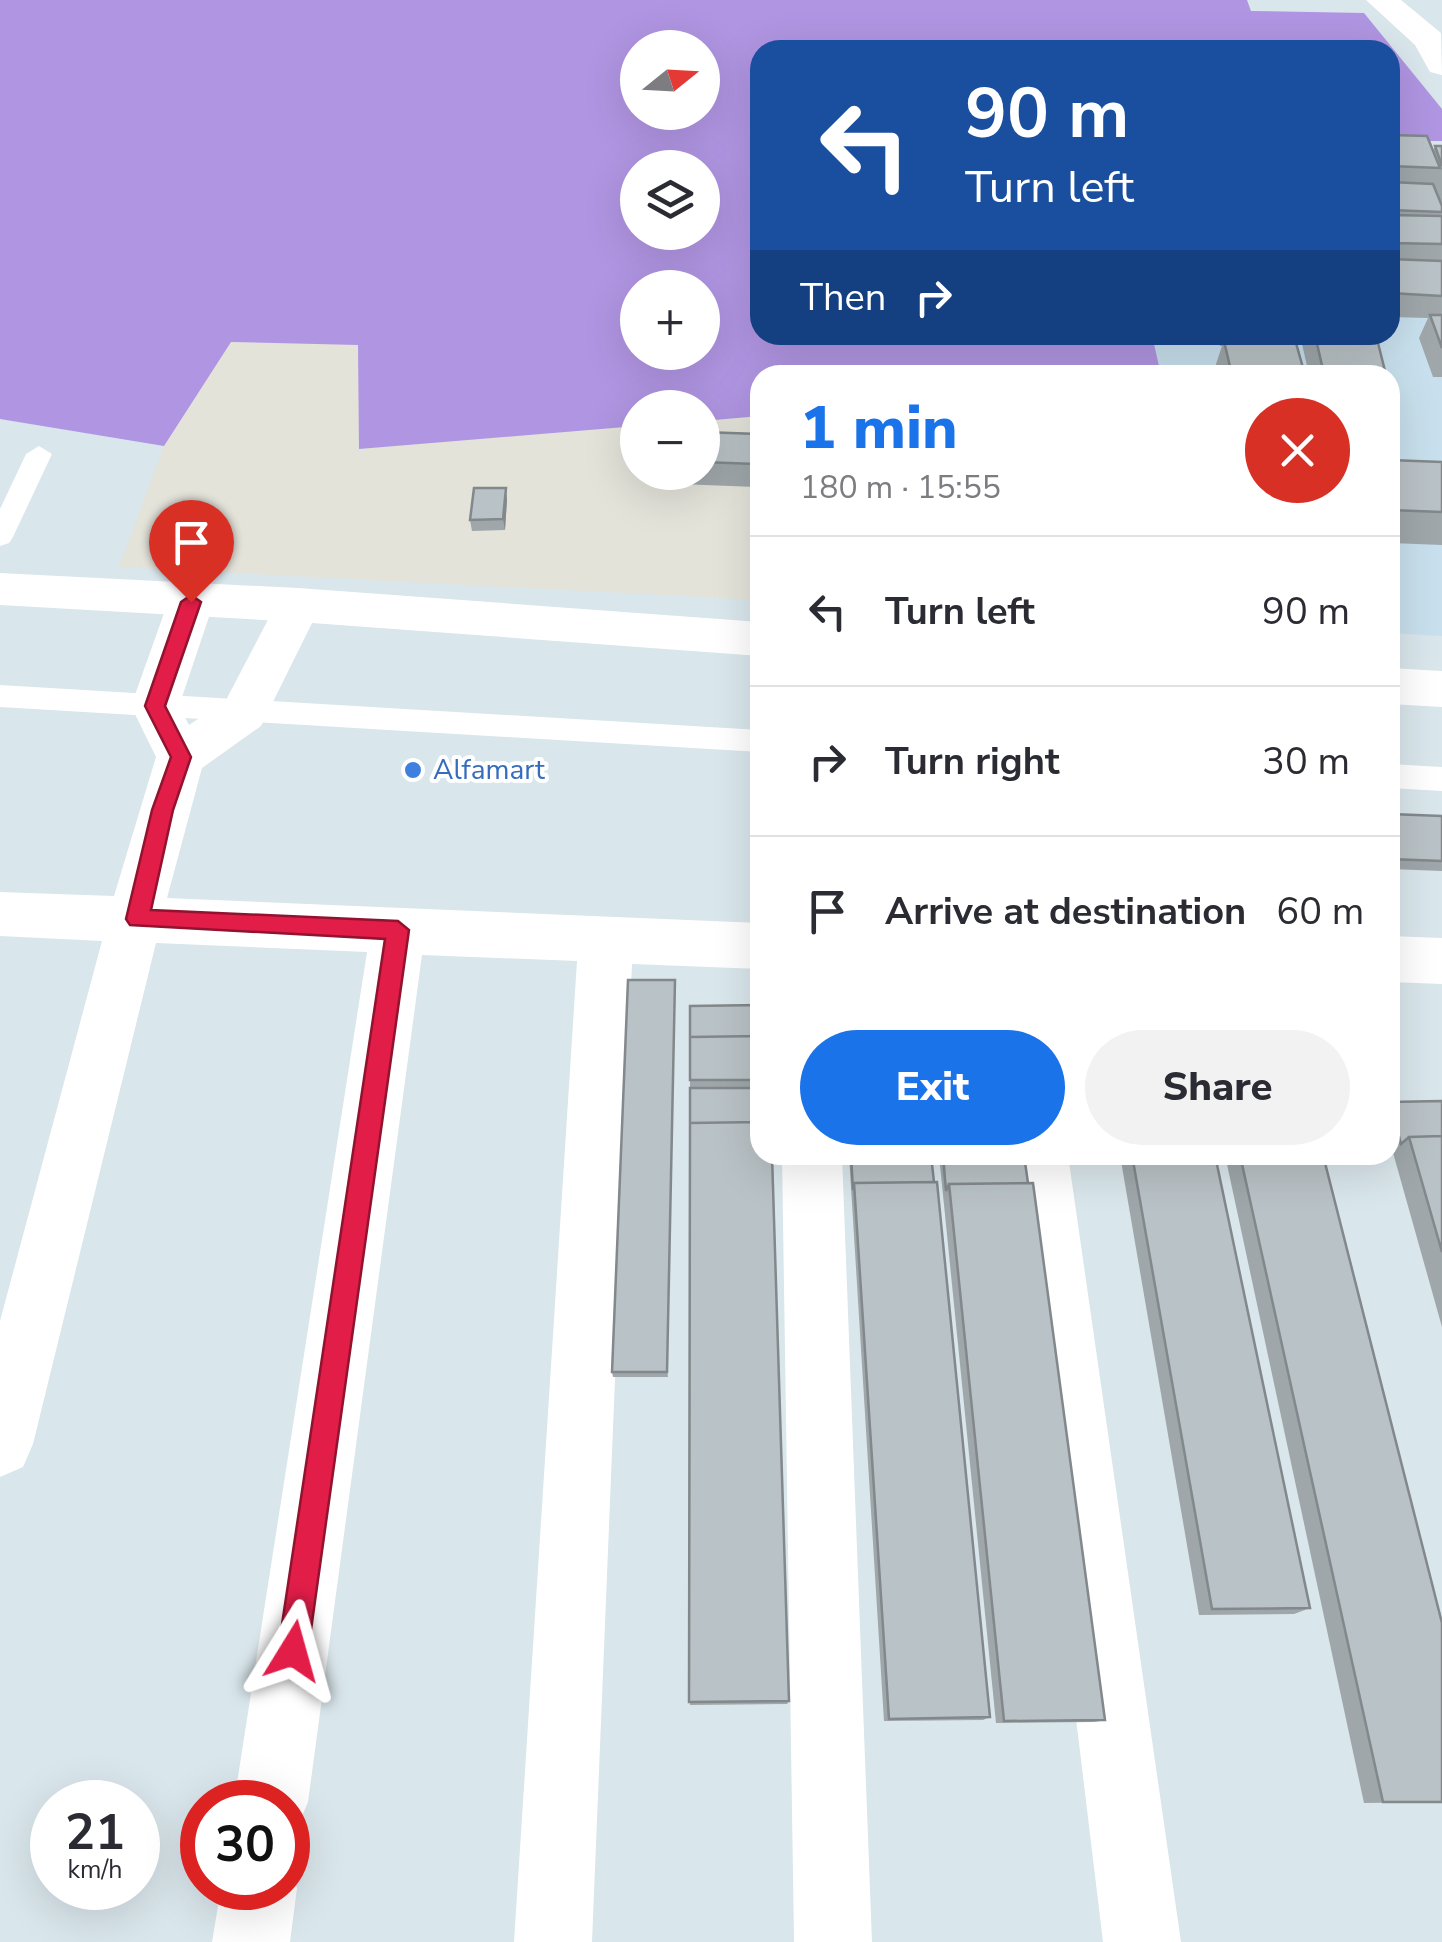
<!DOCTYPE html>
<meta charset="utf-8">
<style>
body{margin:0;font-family:"Nunito Sans",sans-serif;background:#f2f2f3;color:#2b2b33;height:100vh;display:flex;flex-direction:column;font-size:38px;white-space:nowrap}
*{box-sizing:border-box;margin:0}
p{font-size:32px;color:#7c7c81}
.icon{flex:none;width:55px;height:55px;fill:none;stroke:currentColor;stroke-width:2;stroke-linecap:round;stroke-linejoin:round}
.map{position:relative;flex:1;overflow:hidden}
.panel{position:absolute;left:750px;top:365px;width:650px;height:800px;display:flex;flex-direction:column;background:#fff;border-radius:30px;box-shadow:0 10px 40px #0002}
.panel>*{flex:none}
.top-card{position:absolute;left:750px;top:40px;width:650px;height:305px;border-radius:30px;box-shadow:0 10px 40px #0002;background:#1a4fa0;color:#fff;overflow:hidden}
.needle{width:65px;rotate:72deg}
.fabs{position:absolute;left:620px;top:30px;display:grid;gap:20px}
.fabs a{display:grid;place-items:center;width:100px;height:100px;border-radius:50%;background:#fff;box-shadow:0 10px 40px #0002;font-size:50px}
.speed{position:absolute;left:30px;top:1780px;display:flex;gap:20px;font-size:50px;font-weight:700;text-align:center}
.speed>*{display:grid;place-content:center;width:130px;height:130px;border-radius:50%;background:#fff;box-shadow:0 10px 40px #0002;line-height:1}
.speed small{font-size:25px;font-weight:400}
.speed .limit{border:15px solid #d22;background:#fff;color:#111}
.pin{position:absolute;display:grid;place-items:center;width:85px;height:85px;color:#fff;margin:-102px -42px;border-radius:50% 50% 50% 0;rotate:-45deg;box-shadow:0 0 10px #0007}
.pin .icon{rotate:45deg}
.me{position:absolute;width:110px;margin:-55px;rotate:8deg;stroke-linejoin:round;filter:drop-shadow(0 0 8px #0008)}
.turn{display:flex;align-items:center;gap:35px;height:210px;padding:0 50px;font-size:45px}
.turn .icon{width:130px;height:130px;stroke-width:2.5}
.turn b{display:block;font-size:70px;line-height:85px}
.then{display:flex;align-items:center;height:95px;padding:0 50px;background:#0003;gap:20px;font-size:38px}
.round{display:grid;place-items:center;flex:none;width:105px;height:105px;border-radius:52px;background:#f2f2f3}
.summary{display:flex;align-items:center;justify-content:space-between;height:170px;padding:0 50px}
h1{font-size:60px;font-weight:800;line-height:75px;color:#1a73e8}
.primary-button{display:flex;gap:20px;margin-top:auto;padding:20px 50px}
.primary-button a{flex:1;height:115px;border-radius:60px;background:#1a73e8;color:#fff;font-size:40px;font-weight:800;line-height:115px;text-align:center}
.primary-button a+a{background:#f2f2f3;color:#2b2b33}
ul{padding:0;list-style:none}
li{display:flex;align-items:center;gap:30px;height:150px;padding:0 50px;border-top:2px solid #e1e1e2}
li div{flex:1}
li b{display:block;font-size:38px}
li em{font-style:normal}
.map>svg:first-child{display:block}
.industrial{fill:#e3e3da}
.education{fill:#c8e0ed}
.green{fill:#b095e2;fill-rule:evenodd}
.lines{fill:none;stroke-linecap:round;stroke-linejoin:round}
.service{fill:#fff;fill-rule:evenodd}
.minor{fill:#fff;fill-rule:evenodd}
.secondary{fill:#fff;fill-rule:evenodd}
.wall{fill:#9fa7aa}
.shaded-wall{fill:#82888b}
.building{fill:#b9c2c6;stroke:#82888b;stroke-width:2.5}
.route{fill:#e11d48;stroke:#92132f;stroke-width:2.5}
.shop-dot{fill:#3f7fe0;stroke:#fff;stroke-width:4}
.labels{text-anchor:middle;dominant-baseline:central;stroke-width:8;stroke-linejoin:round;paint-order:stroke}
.shop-label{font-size:28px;fill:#366cbe;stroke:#fff;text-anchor:start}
</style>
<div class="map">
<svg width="1442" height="1942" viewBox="0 0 1442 1942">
<rect width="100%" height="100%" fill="#d9e6eb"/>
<path class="industrial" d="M230,342L359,344V449L637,426L638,472H702L703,421L760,416V600L119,567L164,446Z"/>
<path class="education" d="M1390,282H1442V636L1390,633V375H1161L1152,335H1390Z"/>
<path class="green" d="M0,0H1247L1251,11L1364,13L1442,109V141H1390V50H760V335H1152L1161,375H760V416L703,421L702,408H638L637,426L359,449L358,345L231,342L164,446L0,419ZM638,48H702V112H638ZM638,168H702V232H638ZM638,288H702V352H638Z"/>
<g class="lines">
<path class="service" d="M39,446L52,454L13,537L9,543L0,546V509L26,454Z
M0,685L760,730V752L0,707Z
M1390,764L1442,767V791L1390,788Z"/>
<path class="minor" d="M1366,0H1401L1441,33L1442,75L1430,72L1415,45Z
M191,585L207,590L214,602L179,706L189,725L226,700L282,593L298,588L314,593L321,605L261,726L202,768L167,898L760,923V969L632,964L592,1942H514L577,961L422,955L308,1802L297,1828L288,1833V1802H234L367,952L156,943L33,1444L23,1467L0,1477V1321L102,941L0,936V892L114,896L156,757L131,706L168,602L175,590Z
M1390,936L1442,938V984L1390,982Z
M782,1155H842L872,1942H794Z
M1008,1155H1068L1181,1942H1103Z
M288,1864L297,1888L290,1942H212L221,1888H288Z"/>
<path class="secondary" d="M0,573L298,588L760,622V656L298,622L0,605Z
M1390,668L1442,671V707L1390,704Z"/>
</g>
<path class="wall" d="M1390,135L1433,152L1435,146H1442V377H1433L1419,338L1428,318L1390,317Z
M1218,335H1291L1288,343L1305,375H1218L1216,364L1222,346H1220Z
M1300,335H1376L1386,375H1309Z
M702,432L758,434L756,487L679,484V472H702Z
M1390,460L1442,462V545L1390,543Z
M507,499L505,530L472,531L470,520Z
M1390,814L1442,816V871L1390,869Z
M628,980L668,1377H613L612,1372Z
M760,1005V1155L789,1701L787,1704L690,1705V1080Z
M1442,1101V1327L1390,1142V1102Z
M849,1155H931L990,1717L983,1720L884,1721Z
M939,1155H1024L1105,1720L1094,1722L996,1723Z
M1120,1155H1215L1310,1608L1294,1614L1199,1615Z
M1225,1155H1323L1442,1802L1364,1803Z"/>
<path class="shaded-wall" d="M506,488L507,499L505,530L503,519Z"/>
<path class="building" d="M1390,135L1427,136L1440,168L1390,166Z
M1435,146H1442V166Z
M1390,182L1433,184L1442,206V212L1390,210Z
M1390,215L1442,216V244L1390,243Z
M1390,259L1442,261V296L1390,293Z
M1430,315H1442V348Z
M1315,335H1376L1386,375L1324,374Z
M1224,341L1296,343L1305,375H1232Z
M702,432L758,434L756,464L702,462Z
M1390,460L1442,462V512L1390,510Z
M474,488H506L503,519L470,520Z
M1390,814L1442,816V861L1390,859Z
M628,980H675L667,1372H612Z
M760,1005V1036L690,1037V1006Z
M760,1036V1080H690V1037Z
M690,1088H760V1122L690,1123Z
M1442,1101V1136L1409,1137L1401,1144L1390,1102Z
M760,1122V1155H772L789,1701L689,1702L690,1123Z
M1442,1136V1252L1409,1137Z
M851,1155H931L934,1182L854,1183L853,1190Z
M943,1155H1024L1028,1183L949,1184L946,1191Z
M1132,1155H1215L1310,1608L1212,1609Z
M1240,1155H1323L1442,1623V1802H1383Z
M937,1182L990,1717L889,1719L854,1183Z
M1033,1183L1105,1720L1004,1721L949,1184Z"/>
<path class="route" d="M191,595L201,602L165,706L191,757L173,810L151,910L398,921L409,930L308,1651L303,1661L293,1665L283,1661L278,1651L385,939L130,925L126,919L152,810L171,757L145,706L181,602Z"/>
<circle class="shop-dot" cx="413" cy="770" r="10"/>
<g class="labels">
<g class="shop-label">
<text x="433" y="770">Alfamart</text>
</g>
</g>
</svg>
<div class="fabs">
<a><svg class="needle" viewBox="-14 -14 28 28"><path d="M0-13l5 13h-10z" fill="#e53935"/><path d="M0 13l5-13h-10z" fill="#7c7c81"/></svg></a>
<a><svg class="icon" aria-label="layers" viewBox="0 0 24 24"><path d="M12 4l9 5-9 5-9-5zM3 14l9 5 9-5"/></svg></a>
<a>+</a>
<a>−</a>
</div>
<div class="speed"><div>21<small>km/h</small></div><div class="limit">30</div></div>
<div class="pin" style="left:191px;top:602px;background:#d93025"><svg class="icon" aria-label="arrive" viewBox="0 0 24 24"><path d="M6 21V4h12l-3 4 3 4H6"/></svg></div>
<svg class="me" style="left:293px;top:1651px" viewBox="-20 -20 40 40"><path d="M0-17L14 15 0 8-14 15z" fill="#e11d48" stroke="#fff" stroke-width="4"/></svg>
<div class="top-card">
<div class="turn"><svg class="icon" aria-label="left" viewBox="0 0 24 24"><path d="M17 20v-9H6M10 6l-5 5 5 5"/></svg><div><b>90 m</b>Turn left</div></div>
<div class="then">Then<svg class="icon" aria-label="right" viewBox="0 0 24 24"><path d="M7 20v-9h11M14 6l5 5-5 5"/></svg></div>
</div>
<section class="panel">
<div class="summary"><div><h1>1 min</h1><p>180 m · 15:55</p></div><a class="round" style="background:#d93025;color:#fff"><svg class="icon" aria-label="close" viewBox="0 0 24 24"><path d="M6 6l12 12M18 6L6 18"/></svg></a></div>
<ul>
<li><svg class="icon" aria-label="left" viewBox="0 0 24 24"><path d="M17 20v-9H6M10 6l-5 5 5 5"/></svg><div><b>Turn left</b></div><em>90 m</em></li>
<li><svg class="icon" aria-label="right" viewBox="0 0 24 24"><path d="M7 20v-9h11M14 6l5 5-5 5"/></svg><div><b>Turn right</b></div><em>30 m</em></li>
<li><svg class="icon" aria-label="arrive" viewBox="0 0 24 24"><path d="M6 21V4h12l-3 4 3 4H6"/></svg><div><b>Arrive at destination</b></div><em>60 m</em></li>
</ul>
<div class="primary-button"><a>Exit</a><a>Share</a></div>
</section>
</div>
